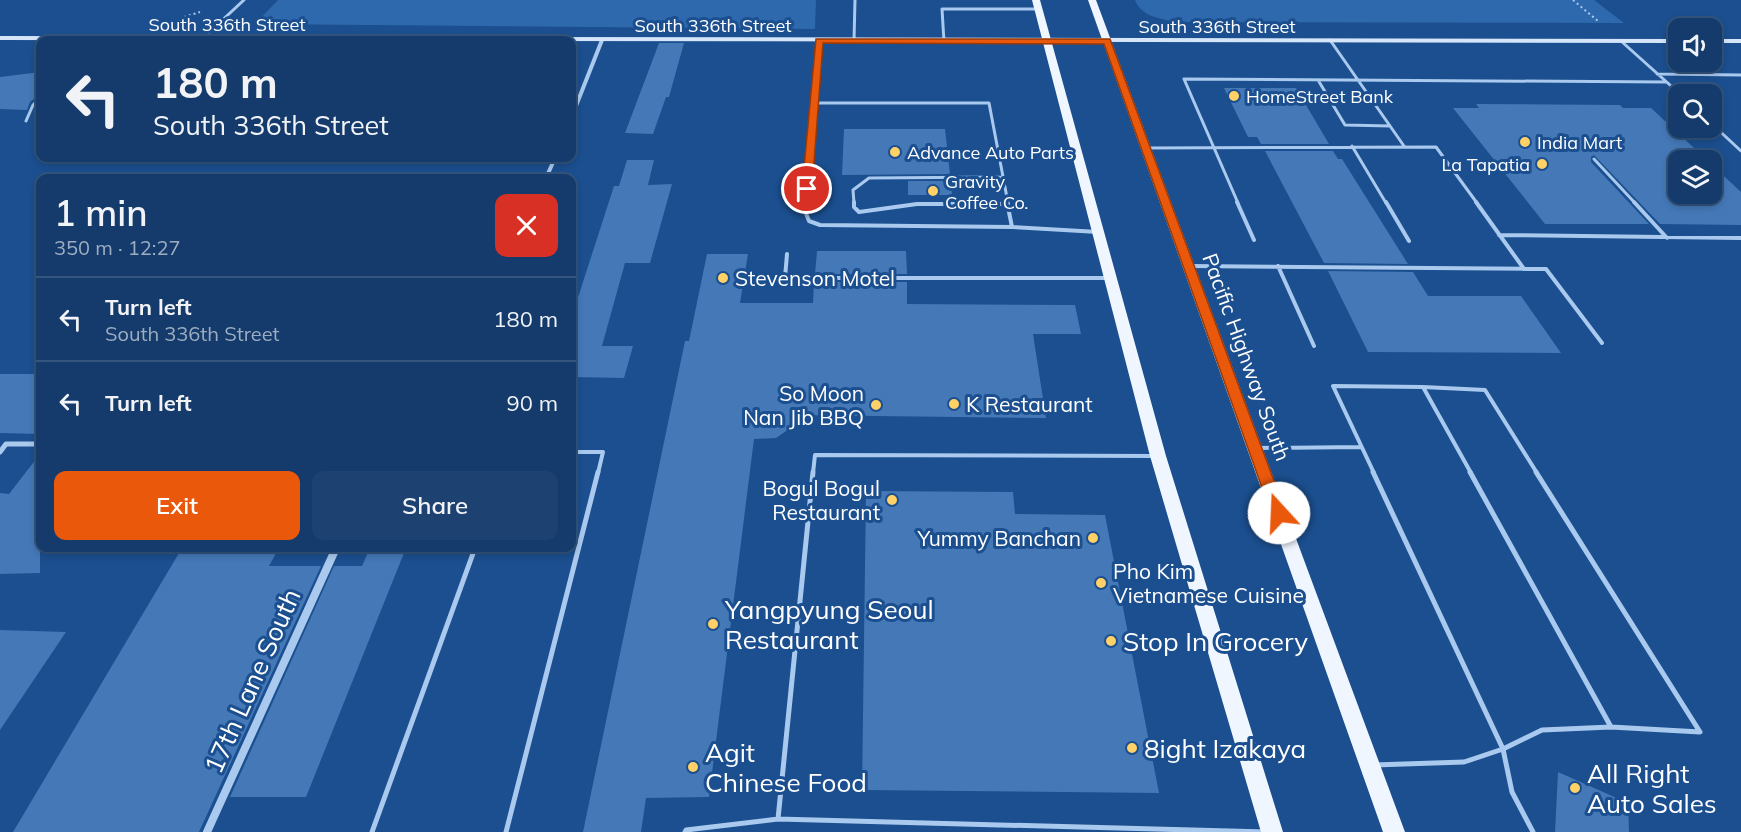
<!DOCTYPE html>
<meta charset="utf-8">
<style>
body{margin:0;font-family:Mulish,sans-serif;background:#1d4271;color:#f1f3f6;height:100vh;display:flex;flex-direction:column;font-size:22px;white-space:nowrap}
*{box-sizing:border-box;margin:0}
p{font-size:20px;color:#9dadc1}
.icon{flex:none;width:33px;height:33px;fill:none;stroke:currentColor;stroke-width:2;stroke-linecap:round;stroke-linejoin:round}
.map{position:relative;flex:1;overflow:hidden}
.side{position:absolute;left:36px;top:174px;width:540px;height:378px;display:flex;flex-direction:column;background:#143b6b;border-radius:12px;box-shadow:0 3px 9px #0003,0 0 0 2px #33557e}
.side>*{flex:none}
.hud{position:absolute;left:36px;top:36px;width:540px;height:126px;border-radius:12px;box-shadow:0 3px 9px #0003,0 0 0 2px #33557e;background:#143b6b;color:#f1f3f6;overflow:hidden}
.controls{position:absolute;left:1668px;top:18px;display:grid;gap:12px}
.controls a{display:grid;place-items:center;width:54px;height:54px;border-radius:12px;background:#143b6b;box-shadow:0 3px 9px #0003,0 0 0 2px #33557e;font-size:30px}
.pin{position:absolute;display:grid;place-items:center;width:51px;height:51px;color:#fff;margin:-26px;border:3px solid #fff;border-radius:50%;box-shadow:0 2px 6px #0007}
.me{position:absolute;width:66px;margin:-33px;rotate:340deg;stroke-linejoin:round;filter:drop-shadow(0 0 4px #0008)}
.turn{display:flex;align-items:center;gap:21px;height:126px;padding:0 18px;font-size:27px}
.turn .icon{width:78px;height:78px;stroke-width:2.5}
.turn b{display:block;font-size:42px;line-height:51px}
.round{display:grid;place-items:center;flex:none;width:63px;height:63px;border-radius:12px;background:#1d4271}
.head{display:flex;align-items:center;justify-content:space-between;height:102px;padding:0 18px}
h1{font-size:36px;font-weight:600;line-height:45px}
.cta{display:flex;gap:12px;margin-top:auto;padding:12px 18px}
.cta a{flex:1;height:69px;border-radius:12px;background:#ea580c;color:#fff;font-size:24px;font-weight:600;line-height:69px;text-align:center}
.cta a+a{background:#1d4271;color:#f1f3f6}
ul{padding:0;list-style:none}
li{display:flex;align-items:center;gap:18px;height:84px;padding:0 18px;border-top:2px solid #33557e}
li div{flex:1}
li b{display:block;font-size:22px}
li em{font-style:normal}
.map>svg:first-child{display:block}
.green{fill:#2e69ad}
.building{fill:#4478b7}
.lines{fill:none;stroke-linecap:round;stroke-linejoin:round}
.path{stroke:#a9c9ee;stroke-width:2;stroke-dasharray:2 3;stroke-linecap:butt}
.lane-far2{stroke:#a9c9ee;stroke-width:3}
.lane-far1{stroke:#a9c9ee;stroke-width:4}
.lane{stroke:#a9c9ee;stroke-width:5}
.street-far2{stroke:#a9c9ee;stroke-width:4}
.street-far1{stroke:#a9c9ee;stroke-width:5}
.street{stroke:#a9c9ee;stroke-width:8}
.secondary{fill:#d6e6fa;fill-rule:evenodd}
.primary{fill:#f0f6ff;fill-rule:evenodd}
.route{fill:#ea580c;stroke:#983908;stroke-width:1.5}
.poi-dot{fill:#ffd166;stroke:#1b4f8f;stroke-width:2}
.labels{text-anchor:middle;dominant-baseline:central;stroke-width:6;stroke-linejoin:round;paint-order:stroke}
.far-street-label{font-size:18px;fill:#fff;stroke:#1b4f8f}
.far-poi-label{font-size:18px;fill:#fff;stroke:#1b4f8f;text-anchor:start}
.poi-label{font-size:21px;fill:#fff;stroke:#1b4f8f;text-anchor:start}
.street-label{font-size:21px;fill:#fff;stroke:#1b4f8f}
.near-poi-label{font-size:26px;fill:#fff;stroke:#1b4f8f;text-anchor:start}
.near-street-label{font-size:26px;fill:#fff;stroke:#1b4f8f}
</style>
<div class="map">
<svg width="1741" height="832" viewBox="0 0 1741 832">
<rect width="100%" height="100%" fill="#1b4f8f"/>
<path class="green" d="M278,0H816L815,29L255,24Z
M1135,0H1594L1624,23L1175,22C1159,18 1142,17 1135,0Z"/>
<path class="building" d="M659,43H684L669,97H666L653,134L625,133Z
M40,72V94L30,102L27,110L0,109V77Z
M1224,88H1296L1329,144H1261L1257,137H1248Z
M1476,104L1620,105L1623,108H1651L1707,160H1678V194H1712V165L1741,192V225L1660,224L1594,155L1591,157V162L1649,224H1545L1453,108H1479Z
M844,129H945L950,174L842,175Z
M1265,151H1333L1338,159H1342L1408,264L1324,263Z
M627,160H654L648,185L672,184L650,263H625L602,346H633L624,378L572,377V316L614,186H619Z
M908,181H951L952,195H908Z
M817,251H906L907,274H815Z
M707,254H748L740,303H813L814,282H907V304L1075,305L1081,334H1033L1046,418L793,415L792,427L776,438L754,439L709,797L646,798L641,832H583L685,341H689Z
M1328,271L1413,272L1428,296H1521L1561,353L1368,352Z
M0,374H40V434L0,433Z
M40,454V573L0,574V493L9,494Z
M866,491L1013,492L1015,514L1105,515L1159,793L862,790Z
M182,548H279L269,566H321L199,832H13Z
M370,548H406L306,797H230L334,566H362Z
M0,630L66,632L0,730Z
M1558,772L1628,803L1629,832H1555Z"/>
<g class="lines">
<path class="path" d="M1573,0L1598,21
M184,17L200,12"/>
<path class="lane-far2" d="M202,39L244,0
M1330,40L1404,146
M854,41L855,0
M1621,41L1680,94
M944,42L942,9H1038
M1657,74L1741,75
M1318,80L1345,125L1390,126
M814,103H989L1008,203
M26,121L33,105L40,98
M1712,124L1741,151
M1352,146L1386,203
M1145,148L1436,147L1477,203
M1594,159L1635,203
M806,203L819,41
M854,203L853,190L869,178L1002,177
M1238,203L1184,79L1666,82"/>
<path class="lane-far1" d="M806,202L805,211L809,221L820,225L1012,227L1098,232
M854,202V207L859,212L917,204H1008
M1007,202L1012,227
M1237,202L1254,240
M1386,202L1409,241
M1476,202L1524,269
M1634,202L1667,238
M1499,235L1741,238
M787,254L785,278H1108
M1191,266L1546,269L1602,343
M1278,266L1314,346
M1423,387L1485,390L1537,473
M1258,448L1361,447
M572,452H603L598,473
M813,473L815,455L1154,456
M1374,473L1333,386L1423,387L1471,473"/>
<path class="lane" d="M1373,472L1503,749
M1470,472L1611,727L1542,730L1503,749
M1536,472L1700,732L1611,727
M1503,749L1512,792L1533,832
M1374,765L1464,762L1503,749
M778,819L813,472
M372,832L475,548
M506,832L598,472
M685,832L686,830L778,819L1267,832"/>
<path class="street-far2" d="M572,116L602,40
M546,178L555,158"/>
<path class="street-far1" d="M0,452L6,444H40"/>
<path class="street" d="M207,832L336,548"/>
<path class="secondary" d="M0,36L1678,39V43L0,40Z
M1712,39H1741V43H1712Z"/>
<path class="primary" d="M1032,0H1040L1166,456L1283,832H1261L1150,456Z
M1088,0H1096L1405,832H1383Z"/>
</g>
<path class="route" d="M816,39H1110L1286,513L1284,517H1273L1271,513L1104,44L823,43L812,189L807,193L802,189Z"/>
<g class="poi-dot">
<circle cx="1234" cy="96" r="6"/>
<circle cx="1525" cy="142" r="6"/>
<circle cx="895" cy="152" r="6"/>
<circle cx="1542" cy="164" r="6"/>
<circle cx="933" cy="191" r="6"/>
<circle cx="723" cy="278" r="6"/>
<circle cx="954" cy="404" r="6"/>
<circle cx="876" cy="405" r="6"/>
<circle cx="892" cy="500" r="6"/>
<circle cx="1093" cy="538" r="6"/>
<circle cx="1101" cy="583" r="6"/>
<circle cx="713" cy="624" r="6"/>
<circle cx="1111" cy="641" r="6"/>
<circle cx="1132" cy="748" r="6"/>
<circle cx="693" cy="767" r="6"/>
<circle cx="1575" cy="788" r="6"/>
</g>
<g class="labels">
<g class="far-street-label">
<text x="227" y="24">South 336th Street</text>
<text x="713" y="25">South 336th Street</text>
<text x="1217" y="26">South 336th Street</text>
</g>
<g class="far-poi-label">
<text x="1246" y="96">HomeStreet Bank</text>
<text x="1537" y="142">India Mart</text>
<text x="907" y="152">Advance Auto Parts</text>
<text x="1530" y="164" text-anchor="end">La Tapatia</text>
<text x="945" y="181">Gravity<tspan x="945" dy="21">Coffee Co.</tspan></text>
</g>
<g class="poi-label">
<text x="735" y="278">Stevenson Motel</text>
<text x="864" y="393" text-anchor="end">So Moon<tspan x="864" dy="24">Nan Jib BBQ</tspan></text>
<text x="966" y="404">K Restaurant</text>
<text x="880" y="488" text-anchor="end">Bogul Bogul<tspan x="880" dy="24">Restaurant</tspan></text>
<text x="1081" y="538" text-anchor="end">Yummy Banchan</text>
<text x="1113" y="571">Pho Kim<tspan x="1113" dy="24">Vietnamese Cuisine</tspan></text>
</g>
<g class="street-label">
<text transform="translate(1247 357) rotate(70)">Pacific Highway South</text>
</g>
<g class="near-poi-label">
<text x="725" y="609">Yangpyung Seoul<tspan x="725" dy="30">Restaurant</tspan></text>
<text x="1123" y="641">Stop In Grocery</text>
<text x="1144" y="748">8ight Izakaya</text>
<text x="705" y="752">Agit<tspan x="705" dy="30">Chinese Food</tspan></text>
<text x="1587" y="773">All Right<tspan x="1587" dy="30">Auto Sales</tspan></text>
</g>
<g class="near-street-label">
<text transform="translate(252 681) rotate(-66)">17th Lane South</text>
</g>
</g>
</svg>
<div class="controls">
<a><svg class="icon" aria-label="sound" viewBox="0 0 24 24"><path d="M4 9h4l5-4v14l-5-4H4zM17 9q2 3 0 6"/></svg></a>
<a><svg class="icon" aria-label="search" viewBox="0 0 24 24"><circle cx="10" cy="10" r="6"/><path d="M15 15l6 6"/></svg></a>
<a><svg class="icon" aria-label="layers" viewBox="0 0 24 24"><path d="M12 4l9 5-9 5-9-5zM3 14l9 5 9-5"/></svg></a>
</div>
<div class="pin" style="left:807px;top:189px;background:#d93025"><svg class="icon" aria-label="arrive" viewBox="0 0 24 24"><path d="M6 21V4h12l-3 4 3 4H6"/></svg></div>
<svg class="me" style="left:1279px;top:513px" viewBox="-20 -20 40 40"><circle r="19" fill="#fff"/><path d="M0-13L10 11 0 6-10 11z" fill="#ea580c"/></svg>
<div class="hud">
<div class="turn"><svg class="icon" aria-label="left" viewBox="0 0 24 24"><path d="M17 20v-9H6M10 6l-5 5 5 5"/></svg><div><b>180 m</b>South 336th Street</div></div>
</div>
<section class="side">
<div class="head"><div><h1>1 min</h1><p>350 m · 12:27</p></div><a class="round" style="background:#d93025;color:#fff"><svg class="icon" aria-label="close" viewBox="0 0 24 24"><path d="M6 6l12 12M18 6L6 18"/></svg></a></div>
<ul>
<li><svg class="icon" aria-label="left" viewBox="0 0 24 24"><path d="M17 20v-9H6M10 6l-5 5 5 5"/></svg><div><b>Turn left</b><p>South 336th Street</p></div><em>180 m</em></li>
<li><svg class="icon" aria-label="left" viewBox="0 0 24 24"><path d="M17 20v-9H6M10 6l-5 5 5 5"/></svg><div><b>Turn left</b></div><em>90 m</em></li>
</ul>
<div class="cta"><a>Exit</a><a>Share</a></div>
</section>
</div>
